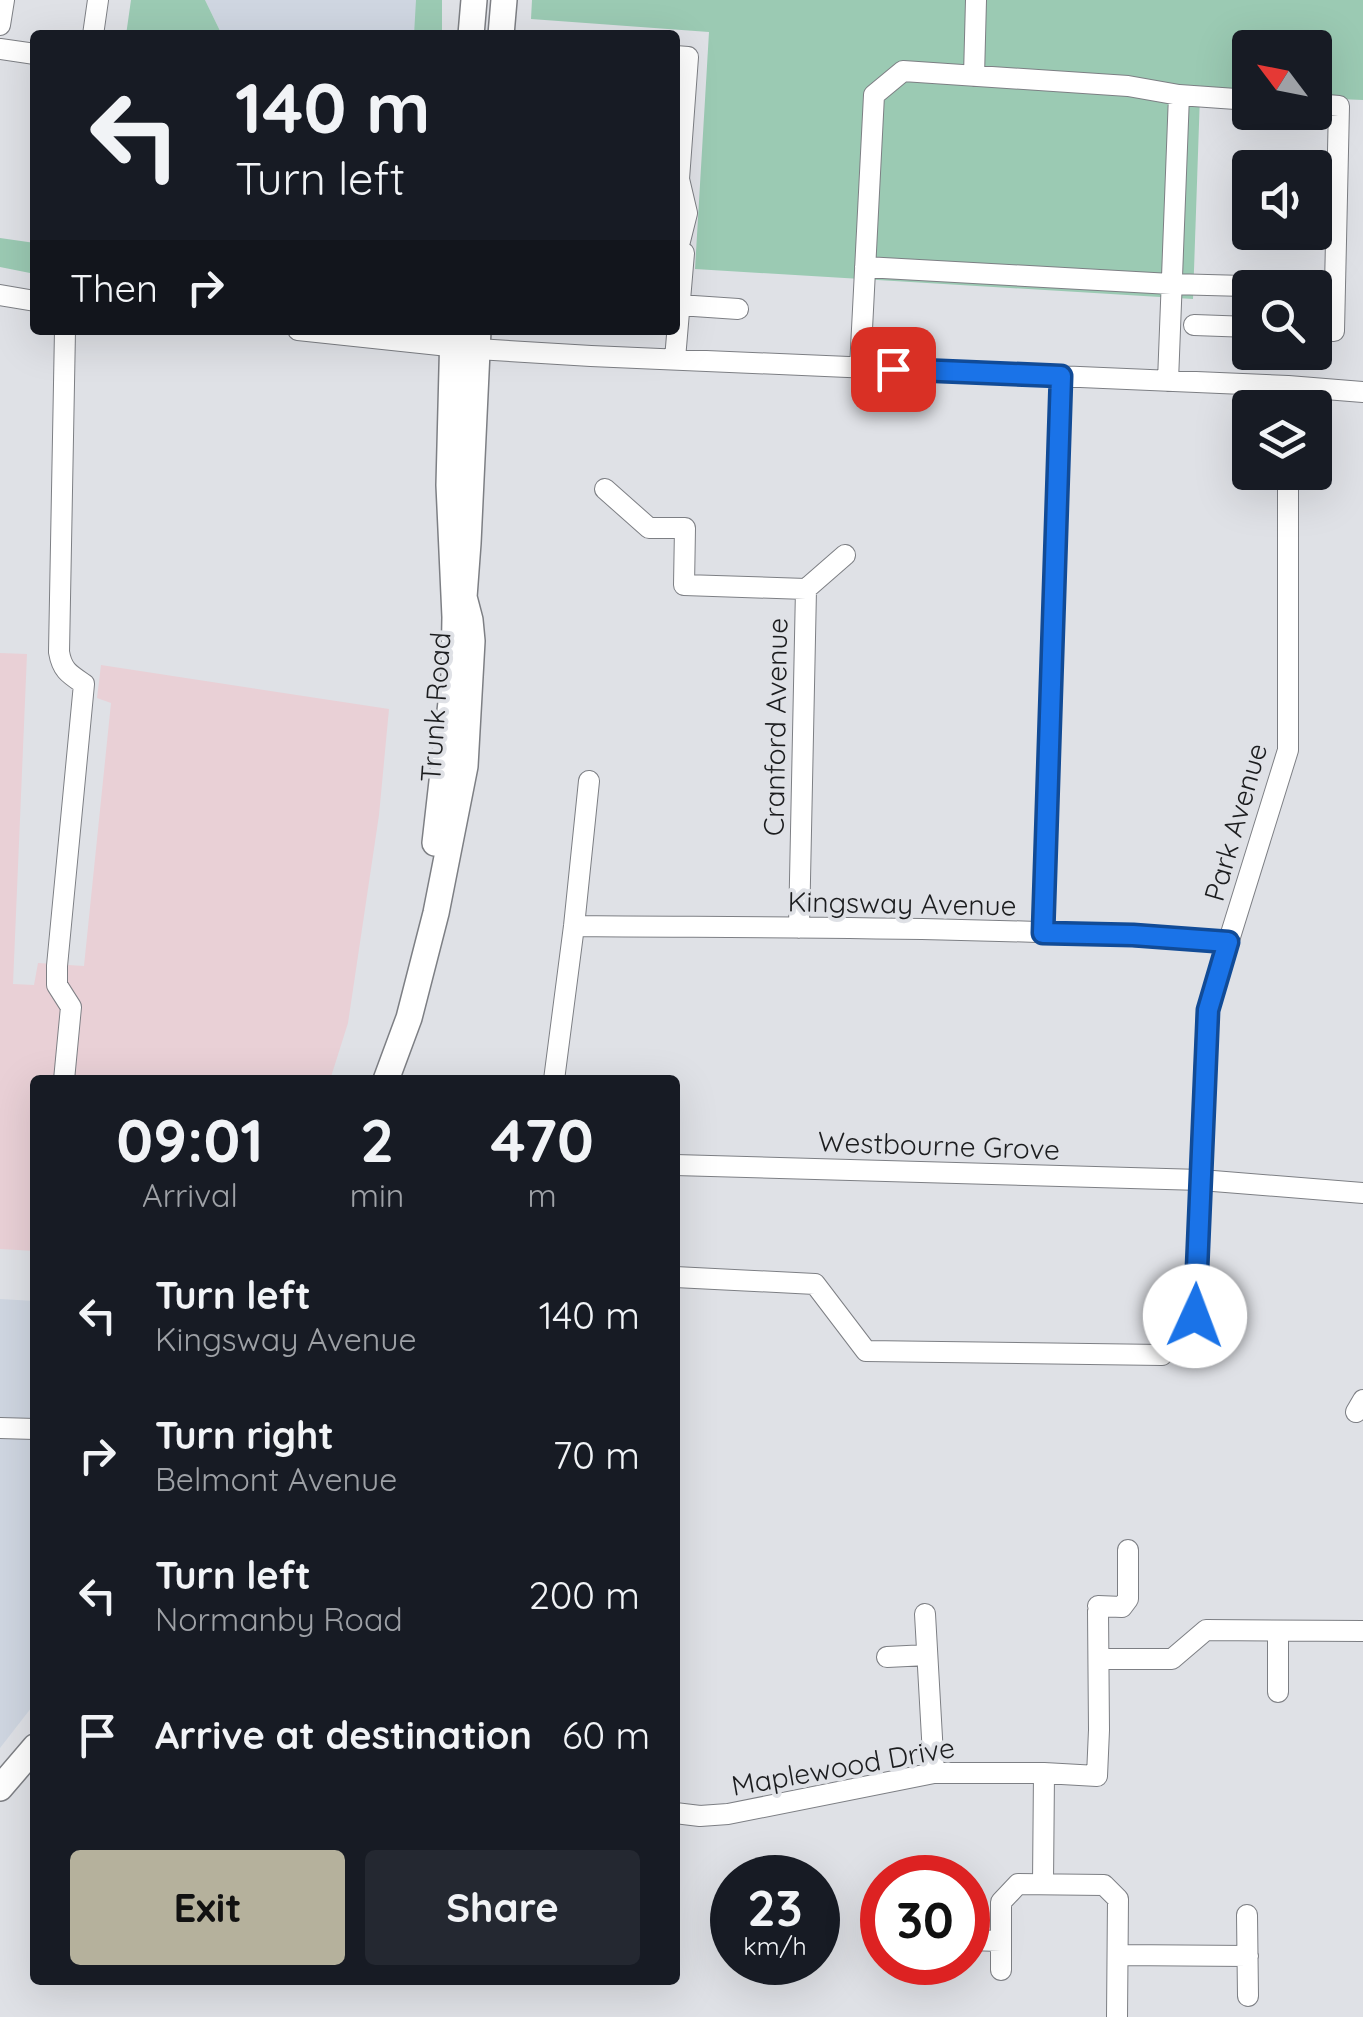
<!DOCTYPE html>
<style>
body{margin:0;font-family:Quicksand,sans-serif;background:#242831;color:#f1f3f6;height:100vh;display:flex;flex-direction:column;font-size:38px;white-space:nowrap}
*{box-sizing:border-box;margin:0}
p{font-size:32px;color:#9ea1a6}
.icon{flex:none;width:55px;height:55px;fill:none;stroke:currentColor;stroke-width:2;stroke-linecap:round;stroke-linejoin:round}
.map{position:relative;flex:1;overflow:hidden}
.sheet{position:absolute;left:30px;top:1075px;width:650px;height:910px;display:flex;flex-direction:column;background:#171b24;border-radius:10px;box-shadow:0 10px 40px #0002}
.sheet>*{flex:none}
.guide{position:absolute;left:30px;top:30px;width:650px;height:305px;border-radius:10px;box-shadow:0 10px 40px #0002;background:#171b24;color:#f1f3f6;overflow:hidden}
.needle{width:65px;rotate:302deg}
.fabs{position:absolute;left:1232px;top:30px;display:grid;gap:20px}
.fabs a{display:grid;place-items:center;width:100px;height:100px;border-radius:10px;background:#171b24;box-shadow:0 10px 40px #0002;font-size:50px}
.speed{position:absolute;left:710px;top:1855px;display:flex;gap:20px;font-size:50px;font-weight:700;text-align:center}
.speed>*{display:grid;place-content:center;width:130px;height:130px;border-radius:50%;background:#171b24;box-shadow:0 10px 40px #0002;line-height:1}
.speed small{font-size:25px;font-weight:400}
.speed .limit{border:15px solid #d22;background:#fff;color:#111}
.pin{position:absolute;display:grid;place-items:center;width:85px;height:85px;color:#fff;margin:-42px;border-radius:20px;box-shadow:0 5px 15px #0006}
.me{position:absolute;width:110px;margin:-55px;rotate:2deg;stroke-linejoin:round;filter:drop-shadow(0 0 8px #0008)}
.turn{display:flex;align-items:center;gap:35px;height:210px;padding:0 40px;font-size:45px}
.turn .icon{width:130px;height:130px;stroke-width:2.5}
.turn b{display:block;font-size:70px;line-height:85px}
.then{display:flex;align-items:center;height:95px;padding:0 40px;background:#0003;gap:20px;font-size:38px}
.eta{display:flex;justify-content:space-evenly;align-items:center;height:170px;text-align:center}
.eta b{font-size:60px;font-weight:700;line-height:70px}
.primary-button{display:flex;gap:20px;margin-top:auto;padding:20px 40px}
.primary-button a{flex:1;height:115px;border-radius:10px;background:#b5b19c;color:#111;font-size:40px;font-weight:700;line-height:115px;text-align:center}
.primary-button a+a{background:#242831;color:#f1f3f6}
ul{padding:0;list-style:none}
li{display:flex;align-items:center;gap:30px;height:140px;padding:0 40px}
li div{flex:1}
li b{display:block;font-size:38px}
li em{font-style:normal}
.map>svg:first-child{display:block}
.built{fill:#cfd6e1}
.education{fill:#e9d0d6}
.green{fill:#9bcab3}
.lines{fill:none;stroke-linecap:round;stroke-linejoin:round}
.minor-casing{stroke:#7d7f84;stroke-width:22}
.major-casing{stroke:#7d7f84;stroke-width:28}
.minor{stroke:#fff;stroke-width:20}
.major{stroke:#fff;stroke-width:25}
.route-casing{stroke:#114b97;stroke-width:25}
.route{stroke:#1a73e8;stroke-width:18}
.labels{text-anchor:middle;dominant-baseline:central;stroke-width:8;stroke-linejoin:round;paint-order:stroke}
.street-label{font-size:28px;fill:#1c1d1f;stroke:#dfe1e6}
</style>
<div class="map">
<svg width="1363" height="2017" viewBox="0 0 1363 2017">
<rect width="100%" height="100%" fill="#dfe1e6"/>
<path class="built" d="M205,0H442V35H222Z
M0,1299L35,1301V1703L0,1748Z"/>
<path class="education" d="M0,653L27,654L13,984L34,985L38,963L84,966L111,703L97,698L101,665L389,709L379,815L348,1023L330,1080H35V1251L0,1249Z"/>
<path class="green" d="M131,0H205L222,35H126Z
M416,0H442V35H414Z
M532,0H1363V100L1315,98V48H1250V96L1200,95L1193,299L695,269L709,32L531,19Z
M0,238L35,243V274L0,267Z"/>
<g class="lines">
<g class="minor-casing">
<path id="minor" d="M0,25L4,0
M93,35L98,0
M0,49L35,54
M675,56L688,57L679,179L687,213L677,253
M974,76L976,0
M1179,95L1250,100
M1315,104L1339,106L1334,331L1315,330
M865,267L1171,284L1314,288
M0,295L35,301
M679,305L738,309
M1194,325L1250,327
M298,330L477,349L591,356L1288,386L1363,392
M675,359L684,253H675
M860,368L874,95L903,71L1128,86L1179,95L1168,381
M605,489L649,528H685L684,585L806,589L799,928
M806,589L845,555
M574,926C792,928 1011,926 1229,942
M1043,933L1061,376
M64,1080L71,1007L57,985V966L84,684C69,674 62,670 59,652L65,330
M554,1080L574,926L589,781
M675,1165L1201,1180L1363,1193
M675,1277L815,1284L866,1351L1162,1355L1195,1316L1207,1011L1288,750V472
M1356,1412L1363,1400
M0,1428L35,1429
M1098,1606L1122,1607L1128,1599V1550
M925,1614L934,1773
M1278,1631V1692
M887,1657L927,1655
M1099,1659H1172L1206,1630L1363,1631
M675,1813L700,1816L728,1814L934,1773H1044L1097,1776L1099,1730L1098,1611
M1043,1883L1044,1773
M1247,1915L1248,1996
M968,1940L1001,1941
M1118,1955L1248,1956
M1001,1970V1902L1018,1884L1104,1885L1118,1899L1117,2017"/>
</g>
<g class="major-casing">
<path id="major" d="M471,35L474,0
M501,35L504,0
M435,843L454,676L455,617L449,485L453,330
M386,1080L409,1018L436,913L465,766L472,641L470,620L464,597L468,543L478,330
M0,1788L35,1747"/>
</g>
<use href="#minor" class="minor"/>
<use href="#major" class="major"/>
</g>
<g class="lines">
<g class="route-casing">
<path id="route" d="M893,369L1061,376L1043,933L1133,935L1228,942L1208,1010L1195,1316"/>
</g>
<use href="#route" class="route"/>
</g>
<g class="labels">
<g class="street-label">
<text transform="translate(435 707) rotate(-86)">Trunk Road</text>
<text transform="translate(775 727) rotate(-89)">Cranford Avenue</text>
<text transform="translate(1235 822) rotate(-74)">Park Avenue</text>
<text transform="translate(902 903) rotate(1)">Kingsway Avenue</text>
<text transform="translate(939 1145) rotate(2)">Westbourne Grove</text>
<text transform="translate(843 1766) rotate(-10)">Maplewood Drive</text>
</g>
</g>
</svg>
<div class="fabs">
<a><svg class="needle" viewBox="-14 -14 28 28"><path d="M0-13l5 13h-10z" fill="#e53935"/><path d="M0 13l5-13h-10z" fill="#9ea1a6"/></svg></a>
<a><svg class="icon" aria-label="sound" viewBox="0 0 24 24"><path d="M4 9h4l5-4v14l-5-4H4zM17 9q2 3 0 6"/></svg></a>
<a><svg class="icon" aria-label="search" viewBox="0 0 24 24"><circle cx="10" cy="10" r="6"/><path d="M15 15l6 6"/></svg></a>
<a><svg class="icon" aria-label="layers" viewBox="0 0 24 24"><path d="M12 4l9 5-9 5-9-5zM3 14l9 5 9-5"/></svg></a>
</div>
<div class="speed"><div>23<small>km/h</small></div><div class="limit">30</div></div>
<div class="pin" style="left:893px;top:369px;background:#d93025"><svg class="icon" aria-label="arrive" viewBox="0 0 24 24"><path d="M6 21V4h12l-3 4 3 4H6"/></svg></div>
<svg class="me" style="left:1195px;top:1316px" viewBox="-20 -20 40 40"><circle r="19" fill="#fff"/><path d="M0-13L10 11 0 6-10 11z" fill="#1a73e8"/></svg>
<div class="guide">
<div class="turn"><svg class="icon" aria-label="left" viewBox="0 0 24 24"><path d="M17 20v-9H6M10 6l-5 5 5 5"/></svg><div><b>140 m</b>Turn left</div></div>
<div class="then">Then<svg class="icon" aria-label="right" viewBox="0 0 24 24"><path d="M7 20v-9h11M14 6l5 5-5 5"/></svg></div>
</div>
<section class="sheet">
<div class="eta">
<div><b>09:01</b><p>Arrival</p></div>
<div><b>2</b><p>min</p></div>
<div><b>470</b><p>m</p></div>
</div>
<ul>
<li><svg class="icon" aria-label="left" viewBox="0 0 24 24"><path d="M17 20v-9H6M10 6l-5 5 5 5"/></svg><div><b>Turn left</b><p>Kingsway Avenue</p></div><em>140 m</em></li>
<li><svg class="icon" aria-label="right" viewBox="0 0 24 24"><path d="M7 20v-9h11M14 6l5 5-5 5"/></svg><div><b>Turn right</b><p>Belmont Avenue</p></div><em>70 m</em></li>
<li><svg class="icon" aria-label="left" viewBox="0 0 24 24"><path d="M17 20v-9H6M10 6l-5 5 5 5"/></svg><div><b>Turn left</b><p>Normanby Road</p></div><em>200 m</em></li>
<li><svg class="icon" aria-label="arrive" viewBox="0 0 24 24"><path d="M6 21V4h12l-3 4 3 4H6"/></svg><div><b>Arrive at destination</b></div><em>60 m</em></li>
</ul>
<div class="primary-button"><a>Exit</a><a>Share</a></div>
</section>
</div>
